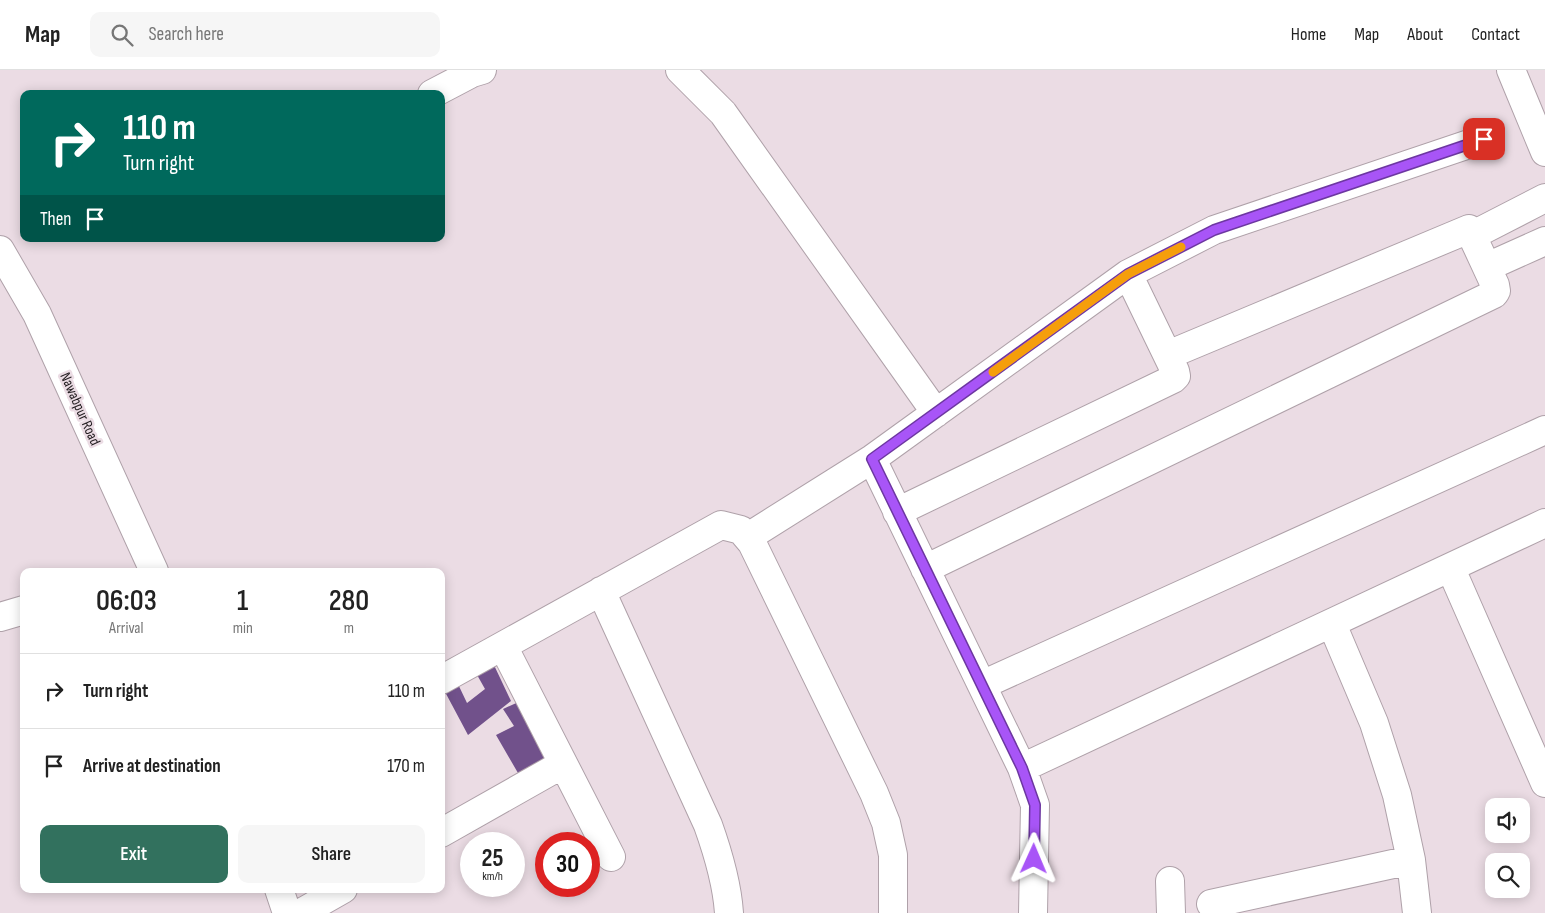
<!DOCTYPE html>
<style>
body{margin:0;font-family:"Sofia Sans Condensed",sans-serif;background:#f6f6f6;color:#222;height:100vh;display:flex;flex-direction:column;font-size:19px;white-space:nowrap}
*{box-sizing:border-box;margin:0}
p{font-size:16px;color:#767676}
.icon{flex:none;width:28px;height:28px;fill:none;stroke:currentColor;stroke-width:2;stroke-linecap:round;stroke-linejoin:round}
.map{position:relative;flex:1;overflow:hidden}
.side{position:absolute;left:20px;top:498px;width:425px;height:325px;display:flex;flex-direction:column;background:#fff;border-radius:10px;box-shadow:0 2px 12px #0003}
.side>*{flex:none}
.hud{position:absolute;left:20px;top:20px;width:425px;height:152px;border-radius:10px;box-shadow:0 2px 12px #0003;background:#00695c;color:#fff;overflow:hidden}
.tools{position:absolute;left:1485px;top:728px;display:grid;gap:10px}
.tools a{display:grid;place-items:center;width:45px;height:45px;border-radius:10px;background:#fff;box-shadow:0 2px 12px #0003;font-size:25px}
.speed{position:absolute;left:460px;top:762px;display:flex;gap:10px;font-size:25px;font-weight:700;text-align:center}
.speed>*{display:grid;place-content:center;width:65px;height:65px;border-radius:50%;background:#fff;box-shadow:0 2px 12px #0003;line-height:1}
.speed small{font-size:12px;font-weight:400}
.speed .limit{border:8px solid #d22;background:#fff;color:#111}
.pin{position:absolute;display:grid;place-items:center;width:42px;height:42px;color:#fff;margin:-21px;border-radius:10px;box-shadow:0 2px 8px #0006}
.me{position:absolute;width:55px;margin:-28px;rotate:1deg;stroke-linejoin:round;filter:drop-shadow(0 0 4px #0008)}
.turn{display:flex;align-items:center;gap:18px;height:105px;padding:0 20px;font-size:22px}
.turn .icon{width:65px;height:65px;stroke-width:2.5}
.turn b{display:block;font-size:35px;line-height:42px}
.then{display:flex;align-items:center;height:48px;padding:0 20px;background:#0003;gap:10px;font-size:19px}
.eta{display:flex;justify-content:space-evenly;align-items:center;height:85px;text-align:center}
.eta b{font-size:30px;font-weight:600;line-height:35px}
.action{display:flex;gap:10px;margin-top:auto;padding:10px 20px}
.action a{flex:1;height:58px;border-radius:10px;background:#32715e;color:#fff;font-size:20px;font-weight:600;line-height:58px;text-align:center}
.action a+a{background:#f6f6f6;color:#222}
ul{padding:0;list-style:none}
li{display:flex;align-items:center;gap:15px;height:75px;padding:0 20px;border-top:1px solid #e0e0e0}
li div{flex:1}
li b{display:block;font-size:19px}
li em{font-style:normal}
header{display:flex;align-items:center;gap:30px;box-sizing:border-box;height:70px;padding:0 25px;background:#fff;border-bottom:1px solid #e0e0e0}
header strong{font-size:24px}
nav{display:flex;gap:28px;margin-inline-start:auto;font-size:18px}
.search{width:350px;height:45px;background:#f6f6f6;display:flex;align-items:center;gap:12px;box-sizing:border-box;padding:0 18px;border-radius:10px;color:#767676;font-size:19px}
.map>svg:first-child{display:block}
.building{fill:#71518b}
.lines{fill:none;stroke-linecap:round;stroke-linejoin:round}
.minor-casing{stroke:#afa1a9;stroke-width:30}
.minor{stroke:#fff;stroke-width:28}
.route-casing{stroke:#6d37a1;stroke-width:12}
.route{stroke:#a855f7;stroke-width:9}
.slow{stroke:#f59e0b;stroke-width:9}
.labels{text-anchor:middle;dominant-baseline:central;stroke-width:5;stroke-linejoin:round;paint-order:stroke}
.street-label{font-size:15px;fill:#211c1f;stroke:#ebdce4}
</style>
<header>
<strong>Map</strong>
<div class="search"><svg class="icon" aria-label="search" viewBox="0 0 24 24"><circle cx="10" cy="10" r="6"/><path d="M15 15l6 6"/></svg>Search here</div>
<nav><a>Home</a><a>Map</a><a>About</a><a>Contact</a></nav>
</header>
<div class="map">
<svg width="1545" height="843" viewBox="0 0 1545 843">
<rect width="100%" height="100%" fill="#ebdce4"/>
<path class="building" d="M493,593L511,631L468,665L444,620L457,612L467,633L485,619L476,603Z
M523,630L552,688L518,703L496,665L514,656L503,639Z"/>
<g class="lines">
<g class="minor-casing">
<path id="minor" d="M680,0L723,43L936,343
M1511,0L1545,82
M432,24L472,3L482,0
M1473,165L1545,128
M0,180L37,244L154,501
M1487,197L1545,171
M872,389L1022,698L1035,735L1033,843
M897,442L1173,309L1176,306L1175,301L1128,204
M748,467L872,389L1128,204L1214,160L1484,69
M925,499L1494,224L1496,221L1495,215L1469,159L1168,285
M1451,499L1545,713
M601,521L708,755C718,783 727,813 729,843
M0,547L24,540
M1332,554L1374,653L1397,725L1411,790L1417,843
M503,576L611,787
M441,610L721,455L741,460L752,473L874,723L886,753L893,785V843
M982,615L1545,360
M1022,698L1545,453
M441,763L563,694
M1170,811L1171,843
M279,819L287,843
M1211,834L1411,790
M301,843L343,819"/>
</g>
<use href="#minor" class="minor"/>
</g>
<g class="lines">
<g class="route-casing">
<path id="route" d="M1034,789L1035,735L1022,698L872,389L1128,204L1214,160L1484,69"/>
</g>
<use href="#route" class="route"/>
<path class="slow" d="M993,302L1128,204L1181,177"/>
</g>
<g class="labels">
<g class="street-label">
<text transform="translate(80 339) rotate(66)">Nawabpur Road</text>
</g>
</g>
</svg>
<div class="tools">
<a><svg class="icon" aria-label="sound" viewBox="0 0 24 24"><path d="M4 9h4l5-4v14l-5-4H4zM17 9q2 3 0 6"/></svg></a>
<a><svg class="icon" aria-label="search" viewBox="0 0 24 24"><circle cx="10" cy="10" r="6"/><path d="M15 15l6 6"/></svg></a>
</div>
<div class="speed"><div>25<small>km/h</small></div><div class="limit">30</div></div>
<div class="pin" style="left:1484px;top:69px;background:#d93025"><svg class="icon" aria-label="arrive" viewBox="0 0 24 24"><path d="M6 21V4h12l-3 4 3 4H6"/></svg></div>
<svg class="me" style="left:1034px;top:789px" viewBox="-20 -20 40 40"><path d="M0-17L14 15 0 8-14 15z" fill="#a855f7" stroke="#fff" stroke-width="4"/></svg>
<div class="hud">
<div class="turn"><svg class="icon" aria-label="right" viewBox="0 0 24 24"><path d="M7 20v-9h11M14 6l5 5-5 5"/></svg><div><b>110 m</b>Turn right</div></div>
<div class="then">Then<svg class="icon" aria-label="arrive" viewBox="0 0 24 24"><path d="M6 21V4h12l-3 4 3 4H6"/></svg></div>
</div>
<section class="side">
<div class="eta">
<div><b>06:03</b><p>Arrival</p></div>
<div><b>1</b><p>min</p></div>
<div><b>280</b><p>m</p></div>
</div>
<ul>
<li><svg class="icon" aria-label="right" viewBox="0 0 24 24"><path d="M7 20v-9h11M14 6l5 5-5 5"/></svg><div><b>Turn right</b></div><em>110 m</em></li>
<li><svg class="icon" aria-label="arrive" viewBox="0 0 24 24"><path d="M6 21V4h12l-3 4 3 4H6"/></svg><div><b>Arrive at destination</b></div><em>170 m</em></li>
</ul>
<div class="action"><a>Exit</a><a>Share</a></div>
</section>
</div>
